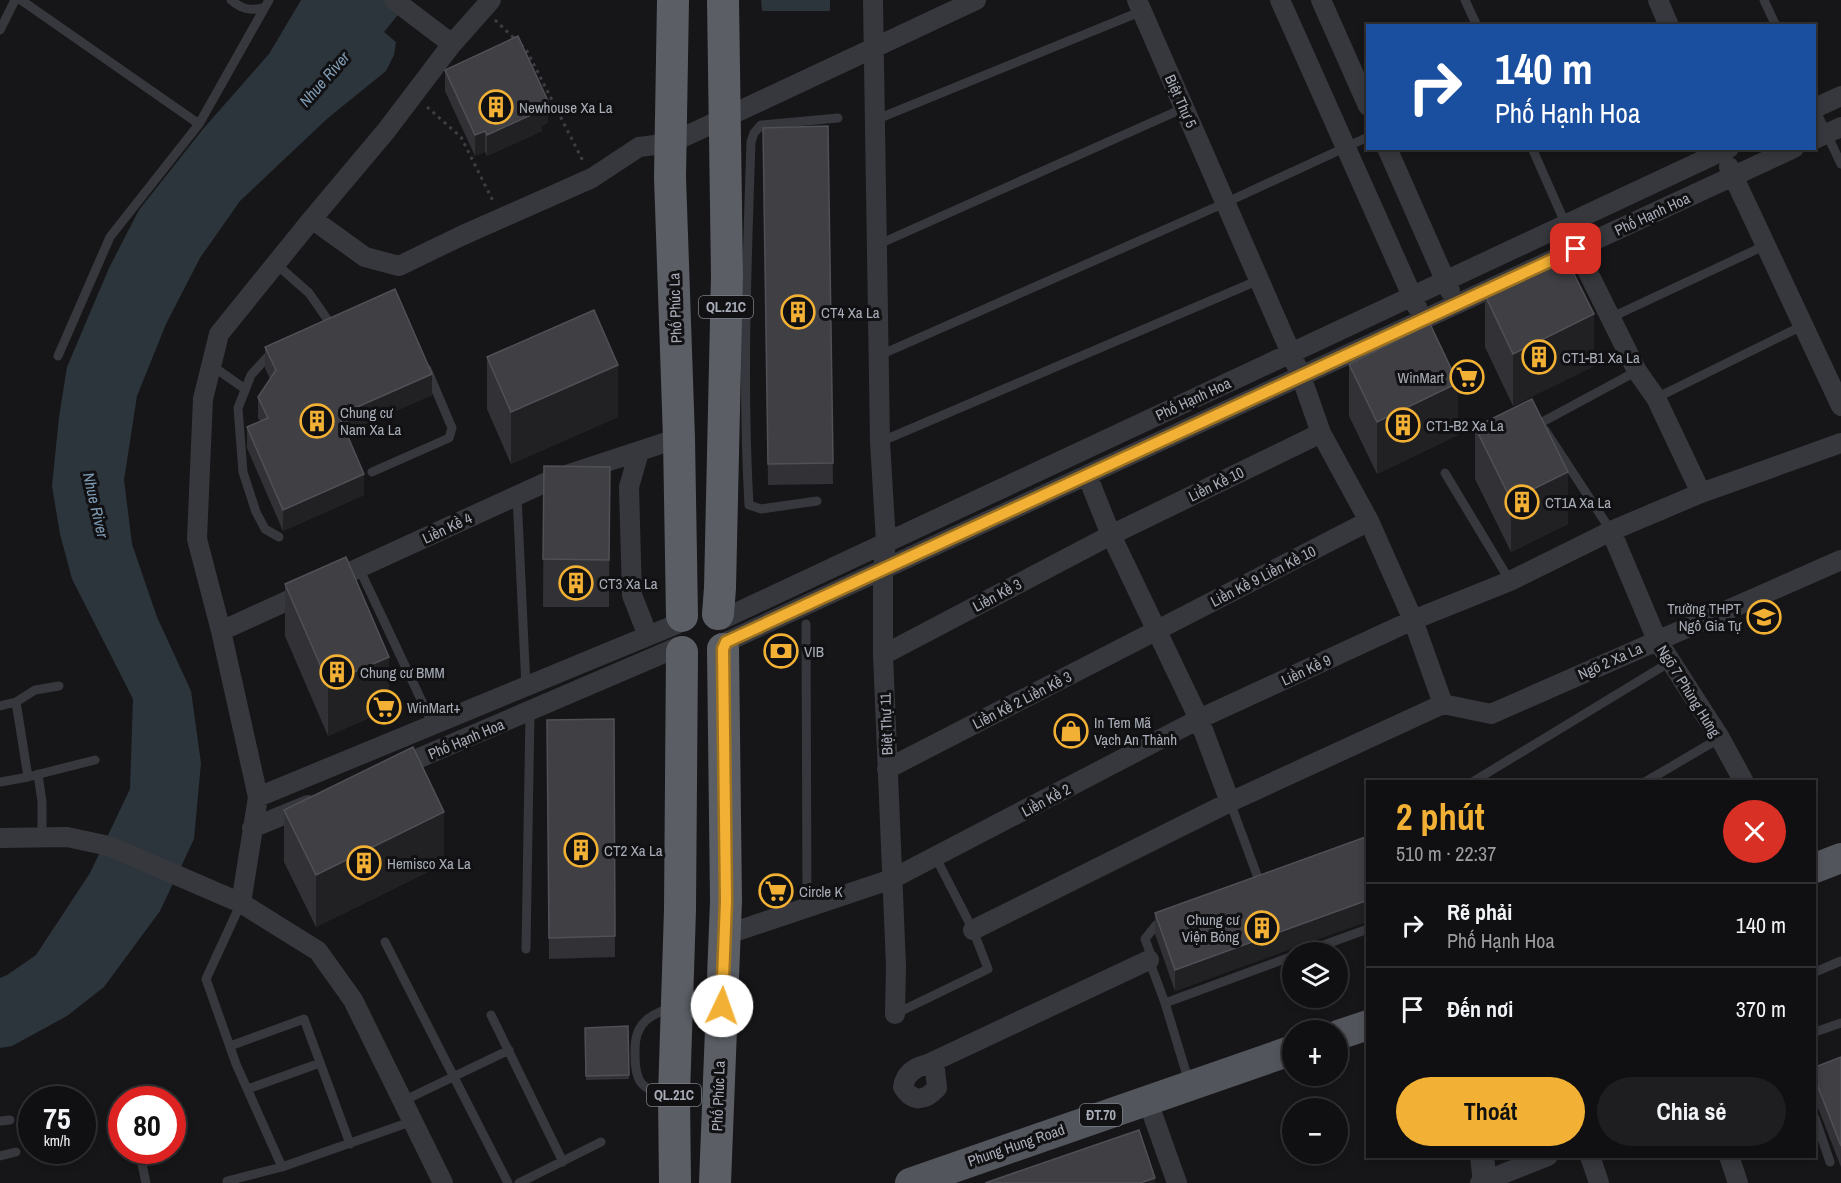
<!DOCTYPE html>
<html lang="vi">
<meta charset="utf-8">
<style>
body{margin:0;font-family:"Archivo Narrow",sans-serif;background:#1e1e20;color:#f1f3f6;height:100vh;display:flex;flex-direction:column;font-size:22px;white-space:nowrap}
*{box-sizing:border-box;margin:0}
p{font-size:20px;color:#9c9d9f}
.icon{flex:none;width:33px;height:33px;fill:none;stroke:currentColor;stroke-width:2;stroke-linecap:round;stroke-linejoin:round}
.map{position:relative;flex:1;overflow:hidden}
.side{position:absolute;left:1366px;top:780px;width:450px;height:378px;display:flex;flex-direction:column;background:#101012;border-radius:0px;box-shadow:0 3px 9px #0003,0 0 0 2px #303032}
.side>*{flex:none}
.top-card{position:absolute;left:1366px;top:24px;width:450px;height:126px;border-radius:0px;box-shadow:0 3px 9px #0003,0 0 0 2px #303032;background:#1a4fa0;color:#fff;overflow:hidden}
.tools{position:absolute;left:1282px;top:942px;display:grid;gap:12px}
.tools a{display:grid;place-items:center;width:66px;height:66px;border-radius:50%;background:#101012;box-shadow:0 3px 9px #0003,0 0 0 2px #303032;font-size:30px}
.speed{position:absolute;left:18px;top:1086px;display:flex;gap:12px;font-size:30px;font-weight:700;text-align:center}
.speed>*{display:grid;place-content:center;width:78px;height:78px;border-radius:50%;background:#101012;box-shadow:0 3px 9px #0003,0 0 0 2px #303032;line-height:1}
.speed small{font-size:15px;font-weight:400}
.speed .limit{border:9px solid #d22;background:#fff;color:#111}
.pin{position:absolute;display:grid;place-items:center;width:51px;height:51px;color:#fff;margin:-26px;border-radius:12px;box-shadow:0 3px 9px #0006}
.me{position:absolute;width:66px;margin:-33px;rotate:3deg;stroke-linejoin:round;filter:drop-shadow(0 0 4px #0008)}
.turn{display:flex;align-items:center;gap:21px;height:126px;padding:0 30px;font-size:27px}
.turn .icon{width:78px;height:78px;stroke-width:2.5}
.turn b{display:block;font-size:42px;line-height:51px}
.round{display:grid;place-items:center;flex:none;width:63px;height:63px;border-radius:32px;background:#1e1e20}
.overview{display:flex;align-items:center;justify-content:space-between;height:102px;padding:0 30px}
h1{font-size:36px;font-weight:800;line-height:45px;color:#f2b134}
.button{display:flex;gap:12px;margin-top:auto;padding:12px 30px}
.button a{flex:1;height:69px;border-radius:36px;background:#f2b134;color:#111;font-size:24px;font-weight:800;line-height:69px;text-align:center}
.button a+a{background:#1e1e20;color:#f1f3f6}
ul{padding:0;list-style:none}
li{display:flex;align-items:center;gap:18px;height:84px;padding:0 30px;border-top:2px solid #303032}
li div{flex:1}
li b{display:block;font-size:22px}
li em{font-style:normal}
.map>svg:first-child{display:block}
.water{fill:#2c353c}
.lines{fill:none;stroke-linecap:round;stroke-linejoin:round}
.path{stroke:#3d3f44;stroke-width:3;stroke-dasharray:3 4.5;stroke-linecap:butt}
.service{stroke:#37383d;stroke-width:9}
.minor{stroke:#37383d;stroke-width:20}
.tertiary{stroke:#37383d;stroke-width:24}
.primary{stroke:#53555c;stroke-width:30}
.trunk{stroke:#5b5e65;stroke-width:32}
.wall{fill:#323236}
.shaded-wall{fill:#212124}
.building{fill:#3f3f44;stroke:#4f5156;stroke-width:1.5}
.route-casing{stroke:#9d7322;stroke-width:15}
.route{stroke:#f2b134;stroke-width:10}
.labels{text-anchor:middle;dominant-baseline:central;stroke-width:6;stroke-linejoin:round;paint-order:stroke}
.shield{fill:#111113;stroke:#7b7e86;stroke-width:1.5}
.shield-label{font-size:14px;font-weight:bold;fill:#a8adb8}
.street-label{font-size:15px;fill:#a8adb8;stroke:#111113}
.poi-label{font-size:15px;fill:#a8adb8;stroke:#111113;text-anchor:start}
.water-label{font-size:16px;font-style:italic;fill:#7f9bb3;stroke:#111113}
</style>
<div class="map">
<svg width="1841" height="1183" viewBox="0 0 1841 1183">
<rect width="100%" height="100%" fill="#161618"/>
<path class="water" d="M301,0H410L384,32L396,42L394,55L386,71L328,118L240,201L200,258L166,324L137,396L124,480L132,544L157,617L191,691L201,763L194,839L160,911L104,987L67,1016L12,1046L0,1048V978L7,975L36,955L90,873L130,789L133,699L72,579L60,534L52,486L59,417L67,367L109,268L139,210L203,129L269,54Z
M761,0H830V11H762Z"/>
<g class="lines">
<path class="path" d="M495,20L516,40
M521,45L527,51L584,163
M427,107L461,137L494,203"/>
<path class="service" d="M21,0L199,124
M231,0C242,9 249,11 264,8
M1465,0L1477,26
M1764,0L1776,26
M0,30L15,0
M1815,109L1841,164
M875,120L1142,11
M1532,148L1566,225
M877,245L1184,108
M276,264L309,293L332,326L329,327
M1610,318L1766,245
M272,352L251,375L238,408L243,472L256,512L265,529L279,537
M58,356L110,237L199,124L269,0
M878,356L1225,203L1368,137
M211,365L245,389
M1656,398L1802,326
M1533,427L1637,371
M1545,430L1611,531
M880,442L1259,280
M372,472L449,438L452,428L427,369
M1445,473L1510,581
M517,496L526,687
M817,501L761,509L749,505C742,384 747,263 751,142L754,133L761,125L838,118
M359,568L433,725
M806,624L807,908
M16,702L35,690L59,686
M0,706L16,702L28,777
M38,774L42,802V838
M1474,781L1670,662
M0,782L28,777L95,760
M1645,782L1720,738
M1230,802L1261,886
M241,903L206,979L236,1064L282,1167L413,1121
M1165,922L1156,925L1145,939L1151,955L1149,960L1165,1003L1189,1082
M385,942L508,1183
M526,949L530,712
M1304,952L1368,929
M1815,972L1841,961
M1165,1003L1293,956
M895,1014L988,969L973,930L936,858
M491,1015L563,1162
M1815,1032L1841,1023
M230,1046L304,1019L350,1144
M248,1089L320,1063
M670,1094C642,1091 635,1083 635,1055C635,1046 635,1036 640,1028C646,1017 659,1012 670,1008
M403,1101L509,1050
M1815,1118L1830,1162
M0,1121L10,1120
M139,1150L146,1183
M0,1156L16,1152
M227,1181L282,1167
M519,1183L601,1142"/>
<path class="minor" d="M394,0L452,44
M873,0L880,442L886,542L883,570V655L896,966L895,1014
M1137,0L1301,376L1321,433L1369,521L1413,620L1443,704
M1280,0L1417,307
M1321,0L1368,106
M1658,0L1669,26
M1815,108L1841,96
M1815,139L1841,127
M1387,148L1450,291
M1729,167L1841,406
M312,219L365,257L399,266L461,236L592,178L639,147L671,143L976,0
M1571,238L1637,371L1656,398L1701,493
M639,452L629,487L632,595L648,636
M1087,475L1111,535L1199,719L1230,802
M1611,531L1657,640L1720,738L1744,782
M723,619L1729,148
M221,631L551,480L679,438
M726,642L1794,148
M883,655L1111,535L1321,433
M1443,704L1491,714L1841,560
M396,768L678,647
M887,769L1369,521
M258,797L677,624
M252,828L308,805
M0,838L67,837L109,846L241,903L318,951L353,1000L443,1183
M241,903L258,797L221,631L197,539L203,399L219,334L312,219L386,131L452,44L491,0
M973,930L1230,802L1443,704
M725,935L892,879L1199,719L1413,620L1510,581L1611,531L1701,493L1841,443
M928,1064L935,1069L937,1088C925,1101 913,1103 903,1087C905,1074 915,1067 928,1064L1149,960
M1147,1099L1177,1183
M1590,1156L1599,1183
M1729,1156L1738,1183
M1480,1183L1548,1156"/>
<path class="tertiary" d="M1482,1156L1485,1183"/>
<path class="primary" d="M1815,868L1841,858
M1338,1035L1368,1025
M910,1183L1293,1050"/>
<path class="trunk" d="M673,0L670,177L679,438L682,616
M718,614L720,588L727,275L723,0
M675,1183L674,1095L680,910L682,652
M715,1183L726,901L723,649"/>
</g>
<path class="wall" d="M445,70L548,122L542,126V131L487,156L485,152L475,156L445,91Z
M828,126L833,484L768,485L763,128Z
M1485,295L1594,366L1513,406L1485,347Z
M265,347L432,395L348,432L345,428V429L364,495L283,531L247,448V427L260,421L258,418V397L270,379L265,368Z
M487,357L618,417L511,464L487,409Z
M1349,364L1458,435L1377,474L1349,416Z
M1475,427L1568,524L1511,552L1475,479Z
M544,466L610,467L609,607H543Z
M285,584L389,709L328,736L285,636Z
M614,719L615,957L549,959L547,720Z
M284,810L444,864L316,927L284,862Z
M1368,836V921L1175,991L1155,934V913Z
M628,1026L629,1079L586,1080L585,1028Z
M1841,1057V1167L1815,1100V1067Z"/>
<path class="shaded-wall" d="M548,101V122L542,126V131L487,156V135Z
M485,131V152L475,156V135Z
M1594,314V366L1513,406V354Z
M618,365V417L511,464V412Z
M432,374V395L348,432V411Z
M1458,383V435L1377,474V422Z
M345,407V428L337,432V411Z
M1568,472V524L1511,552V500Z
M364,474V495L283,531V510Z
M389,657V709L328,736V683Z
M444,812V864L316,927V875Z
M1368,900V921L1175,991V970Z
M1155,1178V1183H1140Z"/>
<path class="building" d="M518,36L548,101L539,106L542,110L487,135L485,131L475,135L445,70Z
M828,126L833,463L768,464L763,128Z
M1565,256L1594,314L1513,354L1485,295Z
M395,289L432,374L348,411L345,407L337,411L364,474L283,510L247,427L268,418L258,397L276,370L265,347Z
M594,310L618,365L511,412L487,357Z
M1430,324L1458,383L1377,422L1349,364Z
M1532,399L1568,472L1511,500L1475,427Z
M544,466L610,467L609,560L543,559Z
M346,557L389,657L328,683L285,584Z
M614,719L615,936L549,938L547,720Z
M413,747L444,812L316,875L284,810Z
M1368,836V900L1175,970L1155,913Z
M628,1026L629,1075L586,1076L585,1028Z
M1841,1057V1146L1815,1079V1067Z
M1139,1130L1155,1178L1140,1183H985Z"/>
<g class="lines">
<g class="route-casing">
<path id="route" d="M722,1006L726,901L723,649L726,642L1576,249"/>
</g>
<use href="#route" class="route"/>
</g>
<defs>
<g id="building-ring" transform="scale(1.725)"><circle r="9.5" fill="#111113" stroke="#f2b134" stroke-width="1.5"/><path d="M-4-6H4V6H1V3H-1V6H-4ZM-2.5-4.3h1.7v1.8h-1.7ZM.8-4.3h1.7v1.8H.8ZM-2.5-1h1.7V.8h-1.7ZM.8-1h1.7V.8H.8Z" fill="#f2b134"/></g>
<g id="supermarket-ring" transform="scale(1.725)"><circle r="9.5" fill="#111113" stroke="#f2b134" stroke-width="1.5"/><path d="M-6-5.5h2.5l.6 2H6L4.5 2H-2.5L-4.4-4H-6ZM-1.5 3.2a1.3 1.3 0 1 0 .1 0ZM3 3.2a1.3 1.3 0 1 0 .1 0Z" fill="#f2b134"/></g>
<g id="school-ring" transform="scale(1.725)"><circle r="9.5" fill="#111113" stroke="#f2b134" stroke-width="1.5"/><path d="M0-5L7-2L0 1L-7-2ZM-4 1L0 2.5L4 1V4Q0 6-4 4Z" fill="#f2b134"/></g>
<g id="bank-ring" transform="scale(1.725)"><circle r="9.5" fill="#111113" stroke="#f2b134" stroke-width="1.5"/><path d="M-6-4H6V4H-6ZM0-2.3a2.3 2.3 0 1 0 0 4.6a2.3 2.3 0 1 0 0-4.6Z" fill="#f2b134"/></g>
<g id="shop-ring" transform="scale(1.725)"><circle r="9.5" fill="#111113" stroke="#f2b134" stroke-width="1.5"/><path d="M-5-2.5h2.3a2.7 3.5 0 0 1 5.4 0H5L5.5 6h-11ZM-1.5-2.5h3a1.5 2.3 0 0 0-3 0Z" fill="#f2b134"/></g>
</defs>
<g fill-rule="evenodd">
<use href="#building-ring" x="496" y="107"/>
<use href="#building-ring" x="798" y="312"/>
<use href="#building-ring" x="1539" y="357"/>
<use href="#supermarket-ring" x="1467" y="377"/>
<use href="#building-ring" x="317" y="421"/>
<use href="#building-ring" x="1403" y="425"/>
<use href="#building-ring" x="1522" y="502"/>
<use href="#building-ring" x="576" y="583"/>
<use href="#school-ring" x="1764" y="617"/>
<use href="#bank-ring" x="781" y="651"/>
<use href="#building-ring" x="337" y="672"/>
<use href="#supermarket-ring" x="384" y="707"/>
<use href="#shop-ring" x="1071" y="731"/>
<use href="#building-ring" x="581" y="850"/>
<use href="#building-ring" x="364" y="863"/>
<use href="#supermarket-ring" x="776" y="891"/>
<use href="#building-ring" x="1262" y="928"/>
</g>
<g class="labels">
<g class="shield">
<rect x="699" y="296" width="54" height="22" rx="4.5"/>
<rect x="647" y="1084" width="54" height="22" rx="4.5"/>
<rect x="1080" y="1104" width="42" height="22" rx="4.5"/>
</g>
<g class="shield-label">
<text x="726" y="307">QL.21C</text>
<text x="674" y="1095">QL.21C</text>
<text x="1101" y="1115">ĐT.70</text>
</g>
<g class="street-label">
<text transform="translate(1181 101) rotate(66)">Biệt Thự 5</text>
<text transform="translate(1652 214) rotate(-25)">Phố Hạnh Hoa</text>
<text transform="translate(675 308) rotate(-92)">Phố Phúc La</text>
<text transform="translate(1193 399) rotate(-25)">Phố Hạnh Hoa</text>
<text transform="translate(1216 484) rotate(-26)">Liền Kề 10</text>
<text transform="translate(447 528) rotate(-25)">Liền Kề 4</text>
<text transform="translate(1263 576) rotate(-27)">Liền Kề 9 Liền Kề 10</text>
<text transform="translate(997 595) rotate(-28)">Liền Kề 3</text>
<text transform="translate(1610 661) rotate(-24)">Ngõ 2 Xa La</text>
<text transform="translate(1306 670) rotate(-25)">Liền Kề 9</text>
<text transform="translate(1689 691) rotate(58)">Ngõ 7 Phùng Hưng</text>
<text transform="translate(1022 700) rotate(-27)">Liền Kề 2 Liền Kề 3</text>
<text transform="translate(886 724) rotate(-92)">Biệt Thự 11</text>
<text transform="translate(466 739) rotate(-23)">Phố Hạnh Hoa</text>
<text transform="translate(1046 800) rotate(-28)">Liền Kề 2</text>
<text transform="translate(718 1096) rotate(-88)">Phố Phúc La</text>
<text transform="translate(1016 1145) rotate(-19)">Phung Hung Road</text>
</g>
<g class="poi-label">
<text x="519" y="107">Newhouse Xa La</text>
<text x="821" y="312">CT4 Xa La</text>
<text x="1562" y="357">CT1-B1 Xa La</text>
<text x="1444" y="377" text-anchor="end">WinMart</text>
<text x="340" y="412">Chung cư<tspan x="340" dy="17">Nam Xa La</tspan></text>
<text x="1426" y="425">CT1-B2 Xa La</text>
<text x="1545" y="502">CT1A Xa La</text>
<text x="599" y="583">CT3 Xa La</text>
<text x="1741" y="608" text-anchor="end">Trường THPT<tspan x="1741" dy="17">Ngô Gia Tự</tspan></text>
<text x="804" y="651">VIB</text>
<text x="360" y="672">Chung cư BMM</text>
<text x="407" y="707">WinMart+</text>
<text x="1094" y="722">In Tem Mã<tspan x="1094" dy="17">Vạch An Thành</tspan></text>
<text x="604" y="850">CT2 Xa La</text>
<text x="387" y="863">Hemisco Xa La</text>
<text x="799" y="891">Circle K</text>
<text x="1239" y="919" text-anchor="end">Chung cư<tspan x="1239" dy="17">Viện Bỏng</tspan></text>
</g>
<g class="water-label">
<text transform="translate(324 79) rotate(-49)">Nhue River</text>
<text transform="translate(96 505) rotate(77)">Nhue River</text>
</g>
</g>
</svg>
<div class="tools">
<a><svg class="icon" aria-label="layers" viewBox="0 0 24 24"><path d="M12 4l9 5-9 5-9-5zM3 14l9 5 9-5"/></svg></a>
<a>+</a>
<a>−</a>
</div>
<div class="speed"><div>75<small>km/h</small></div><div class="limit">80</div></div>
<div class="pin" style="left:1576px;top:249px;background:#d93025"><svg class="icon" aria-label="arrive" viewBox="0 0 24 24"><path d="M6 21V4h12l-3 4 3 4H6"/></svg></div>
<svg class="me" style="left:722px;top:1006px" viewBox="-20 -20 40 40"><circle r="19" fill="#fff"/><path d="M0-13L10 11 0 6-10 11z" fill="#f2b134"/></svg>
<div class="top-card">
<div class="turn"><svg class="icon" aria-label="right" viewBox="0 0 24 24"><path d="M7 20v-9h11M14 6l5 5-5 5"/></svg><div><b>140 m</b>Phố Hạnh Hoa</div></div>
</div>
<section class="side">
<div class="overview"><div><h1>2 phút</h1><p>510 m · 22:37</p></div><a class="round" style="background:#d93025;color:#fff"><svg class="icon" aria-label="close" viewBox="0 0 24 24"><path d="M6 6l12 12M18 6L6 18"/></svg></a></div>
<ul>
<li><svg class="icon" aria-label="right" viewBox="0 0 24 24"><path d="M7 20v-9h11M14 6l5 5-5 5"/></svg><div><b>Rẽ phải</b><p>Phố Hạnh Hoa</p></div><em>140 m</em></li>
<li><svg class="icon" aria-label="arrive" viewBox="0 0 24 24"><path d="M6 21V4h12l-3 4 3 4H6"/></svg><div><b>Đến nơi</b></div><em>370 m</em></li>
</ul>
<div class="button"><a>Thoát</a><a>Chia sẻ</a></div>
</section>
</div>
